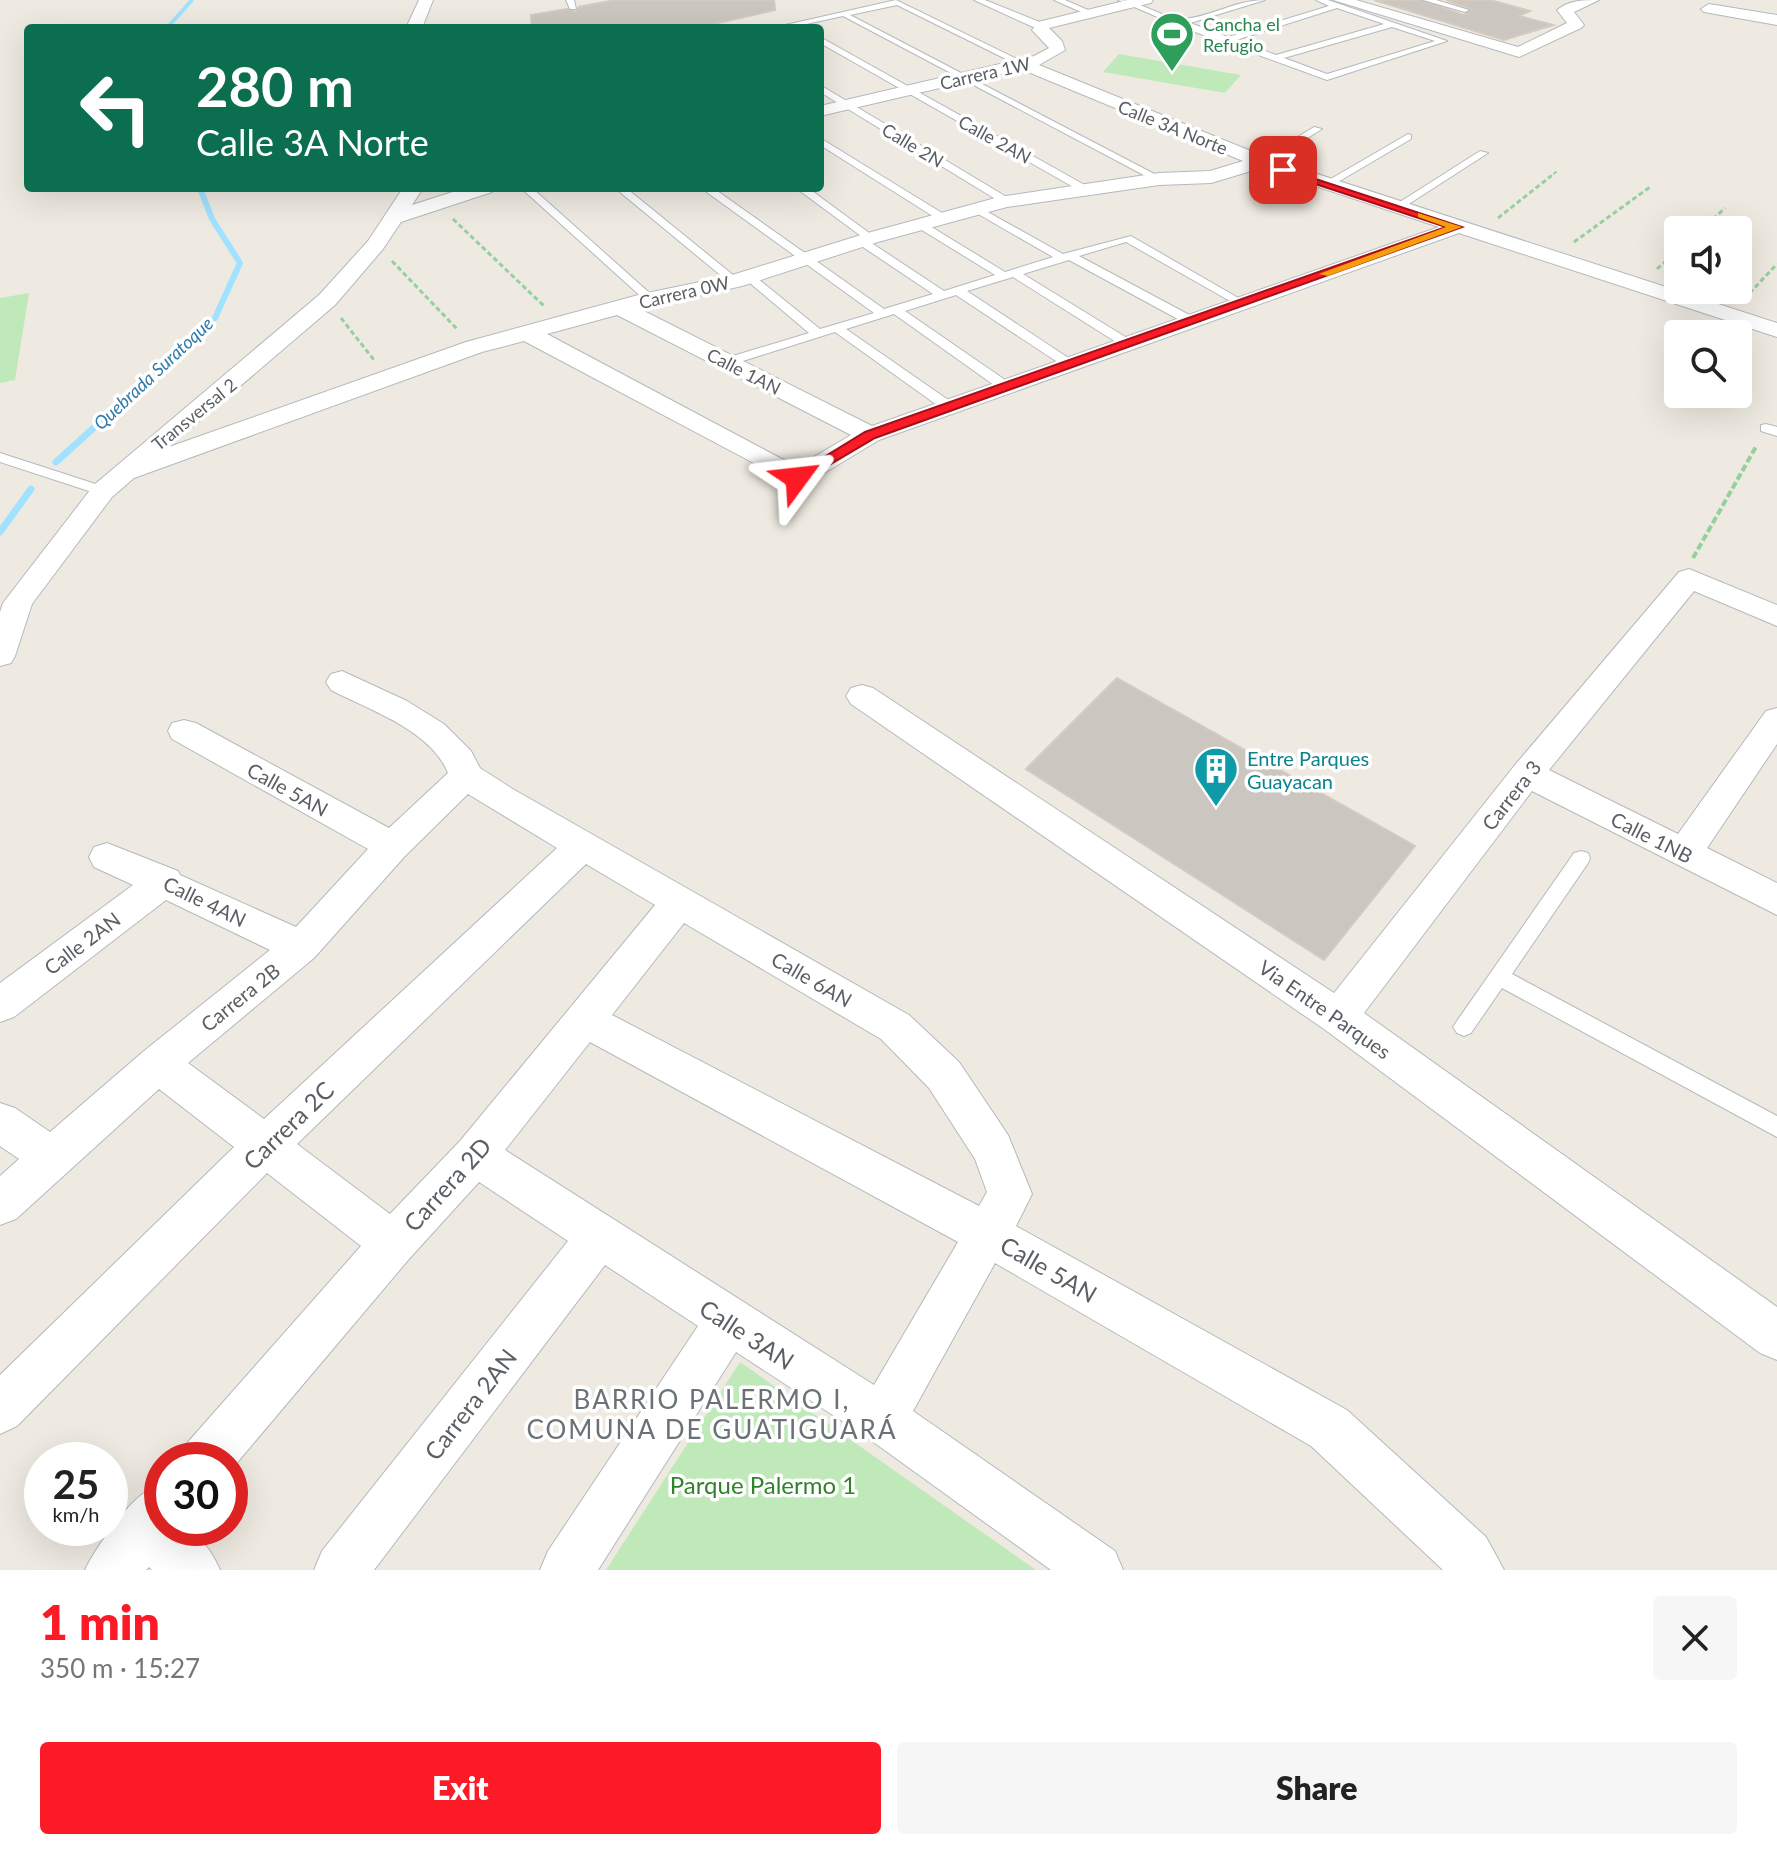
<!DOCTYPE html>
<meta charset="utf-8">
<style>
body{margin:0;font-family:Lato,sans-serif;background:#f6f6f6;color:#222;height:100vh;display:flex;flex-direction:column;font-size:30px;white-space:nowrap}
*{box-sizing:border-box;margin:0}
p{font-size:26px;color:#767676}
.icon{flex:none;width:44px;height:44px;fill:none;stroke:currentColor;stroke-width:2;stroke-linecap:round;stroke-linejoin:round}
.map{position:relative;height:1570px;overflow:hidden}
.side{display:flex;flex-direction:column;background:#fff;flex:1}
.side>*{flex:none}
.top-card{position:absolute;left:24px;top:24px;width:800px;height:168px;border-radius:8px;box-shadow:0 8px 32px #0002;background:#0b6e4f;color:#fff;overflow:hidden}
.controls{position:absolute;left:1664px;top:216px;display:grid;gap:16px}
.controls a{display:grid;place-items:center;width:88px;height:88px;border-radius:8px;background:#fff;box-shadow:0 8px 32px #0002;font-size:40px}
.speed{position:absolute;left:24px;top:1442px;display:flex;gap:16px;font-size:40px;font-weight:700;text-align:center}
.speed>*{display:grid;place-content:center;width:104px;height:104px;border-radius:50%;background:#fff;box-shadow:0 8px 32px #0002;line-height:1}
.speed small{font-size:20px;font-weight:400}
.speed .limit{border:12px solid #d22;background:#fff;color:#111}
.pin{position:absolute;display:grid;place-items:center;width:68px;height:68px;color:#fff;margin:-34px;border-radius:16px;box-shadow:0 4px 12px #0006}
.me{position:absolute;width:88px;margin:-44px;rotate:60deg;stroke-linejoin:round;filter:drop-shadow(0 0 6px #0008)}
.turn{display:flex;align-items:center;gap:28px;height:168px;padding:0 40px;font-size:36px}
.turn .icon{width:104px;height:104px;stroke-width:2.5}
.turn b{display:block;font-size:56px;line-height:68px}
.round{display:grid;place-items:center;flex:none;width:84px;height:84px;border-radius:8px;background:#f6f6f6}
.summary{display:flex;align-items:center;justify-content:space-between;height:136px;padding:0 40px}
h1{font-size:48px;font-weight:800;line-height:60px;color:#fb1a25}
.button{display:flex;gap:16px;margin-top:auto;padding:16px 40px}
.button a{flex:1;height:92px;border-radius:8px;background:#fb1a25;color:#fff;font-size:32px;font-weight:800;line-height:92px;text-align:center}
.button a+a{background:#f6f6f6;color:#222}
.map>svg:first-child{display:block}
.green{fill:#c0e9ba}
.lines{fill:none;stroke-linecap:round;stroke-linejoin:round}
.stream-far2{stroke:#a0e2ff;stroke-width:4}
.stream-far1{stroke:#a0e2ff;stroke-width:6}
.stream{stroke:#a0e2ff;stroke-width:7}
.building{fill:#cbc7c0;stroke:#d4cabf;stroke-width:2}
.lane-casing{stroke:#b4b9bd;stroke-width:2}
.street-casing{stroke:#b4b9bd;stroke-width:2}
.path-far2{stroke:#95d09e;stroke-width:2;stroke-dasharray:4 2;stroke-linecap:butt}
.path-far1{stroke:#95d09e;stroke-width:3;stroke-dasharray:5 3;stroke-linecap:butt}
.path{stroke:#95d09e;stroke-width:4;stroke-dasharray:7 3;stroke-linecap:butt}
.lane{fill:#fff;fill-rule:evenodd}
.street{fill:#fff;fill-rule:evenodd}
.route{fill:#fb1a25;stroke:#a31118;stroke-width:2}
.slow{fill:#f59e0b}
.labels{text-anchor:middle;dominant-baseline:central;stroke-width:7;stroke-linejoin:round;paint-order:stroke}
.far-leisure-label{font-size:18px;fill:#27864d;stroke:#fff;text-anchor:start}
.far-street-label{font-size:18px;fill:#5a5f64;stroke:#fff}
.far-water-label{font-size:18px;font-style:italic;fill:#2f7aa9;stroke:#fff}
.culture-label{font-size:20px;fill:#0d838f;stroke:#fff;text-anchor:start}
.street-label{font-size:20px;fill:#5a5f64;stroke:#fff}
.near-street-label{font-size:24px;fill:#5a5f64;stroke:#fff}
.near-park-label{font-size:24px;fill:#31822b;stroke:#fff}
.near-neighbourhood-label{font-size:26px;letter-spacing:2px;fill:#6a7276;stroke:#fff}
</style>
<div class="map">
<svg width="1777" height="1570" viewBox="0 0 1777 1570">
<rect width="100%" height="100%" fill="#eeeae1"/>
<path class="green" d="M1119,54L1241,75L1225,93L1103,72Z
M29,293L15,380L0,383V298Z
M740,1362L1036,1570H606Z"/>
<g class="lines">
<path class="stream-far2" d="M167,28L192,0"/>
<path class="stream-far1" d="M118,406L215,318L240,263L212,219L200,188"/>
<path class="stream" d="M56,462L120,404
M0,532L31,489"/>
</g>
<path class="building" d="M615,0H774L775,10L696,28H532L531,15L567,9L576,12L579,7Z
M1374,0H1420L1464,15L1472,9L1446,0H1490L1530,11L1519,16L1553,25L1504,40Z
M1117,678L1415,846L1324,960L1026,769Z"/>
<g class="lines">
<g class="lane-casing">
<path id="lane" d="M566,0H574L576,9H570Z
M896,0L1029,65L1022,67L897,5L850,15L1164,179L1155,181L843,16L788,28H772Z
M974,0H985L1047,25L1033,27Z
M1054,0H1065L1095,13L1088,15Z
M1118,0C1140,0 1166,21 1185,19C1212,16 1237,0 1265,0L1190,23L1228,37L1329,6L1316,0H1328L1447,41L1327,80L1176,25ZM1337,8L1384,24L1276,55L1236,40ZM1392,27L1435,41L1327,74L1284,58Z
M1423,0H1436L1469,10L1465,12Z
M820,37L1090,188L1091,190L1082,192L820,43Z
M820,85L1010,199L1011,201L1002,203L820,92Z
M1314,127L1322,129L1265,164L1256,162Z
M1408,134L1411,135V139L1331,186L1322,184Z
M820,138L947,216L948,218L939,220L820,145Z
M1480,151L1488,153L1401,209L1392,207Z
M521,188H532L654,297V301H646Z
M615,188H626L738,279V283H730Z
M701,188H713L884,309L933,294L857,243V239H865L796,188H808L876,238L867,240L944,291L995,275L917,227V223H925L1005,272L1053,257L973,211L972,209L977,206L1063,254L1131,236L1247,303L1237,305L1126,242L1079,256L1195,318V324H1187L1069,260L1023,274L1132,341V347H1124L1013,277L967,291L1073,361V367H1065L956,295L905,311L1011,384V390H1001L894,314L846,329L954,404V410H944L835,332L727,366L721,362L723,359L809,333L744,278V274H752L820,329L874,313Z
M1766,424L1777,427V436L1761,431V425Z
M0,453L108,488L110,491L103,495L98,494L0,462Z
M1581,851L1588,853L1590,858L1588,863L1512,974L1777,1116V1137L1502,988L1471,1033L1464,1036L1457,1033L1453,1027L1457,1021L1574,853Z"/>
</g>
<g class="street-casing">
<path id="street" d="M419,0H433L422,28H406Z
M1128,0H1153L1151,3L1049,28L1062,41L1065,50L1039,65L1268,158L1777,323V337L1459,233L879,440L806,484L797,486L524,341L482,352L134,478L112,497L32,604L15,656L11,663L0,666V612L3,603L94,485L319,295L368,241L403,188H423L412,205L465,188H495L492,192L401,222L383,249L335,305L169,447L466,342L642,294L729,276L864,234L999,197L1159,173L1210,171L1243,161L1021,69L820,116V106L1034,56L1049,48L1032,30L1038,22ZM1261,168L1439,227L872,426L640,309L742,286L878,242L1007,207L1159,185L1211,183ZM617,315L851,435L797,467L547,334Z
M1333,0H1356L1518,47L1567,23L1557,10C1569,0 1584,0 1599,0L1574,12L1584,25L1581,28L1519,57Z
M1709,4L1777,15V25L1704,12L1701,9Z
M1689,569L1777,605V626L1694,591L1549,770L1678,834L1766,711L1777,708V744L1707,848L1777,883V915L1532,791L1364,1013L1777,1307V1360L1760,1353L1324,1029L851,704L846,696L851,688L862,685L873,688L1334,993L1515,765L1679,572Z
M342,671L407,701L444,724L471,751L480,768L511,788L909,1015L959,1062L1008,1135L1032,1194L1016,1226L1347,1410L1486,1537L1504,1570H1443L1311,1446L995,1263L913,1411L1115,1551L1123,1570H1051L865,1436L736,1352L598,1570H540L548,1551L698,1326L605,1265L374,1570H314L322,1551L568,1241L479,1182L409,1259L230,1471V1460H181L188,1442L361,1246L267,1173L17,1426L0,1434V1375L234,1147L159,1089L16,1219L0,1225V1176L19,1159L0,1146V1103L15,1108L50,1132L144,1051L270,950L166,900L14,1017L0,1022V983L133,885L94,867L89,857L94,847L107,843L178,871L180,875L296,927L368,849L172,739L168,731L172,723L184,720L196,723L389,828L448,773C431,730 369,710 331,690L326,682L331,674ZM468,794L557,848L264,1119L188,1063L314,958L405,856ZM586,864L655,905L460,1141L390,1214L297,1144ZM684,923L881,1039L929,1088L975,1159L987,1192L979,1206L612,1015ZM590,1042L958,1242L874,1385L505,1150Z
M162,1485V1528C193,1528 208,1542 220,1570H152L149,1567L146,1570H85C94,1550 126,1505 144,1493C149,1489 157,1487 162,1485Z"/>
</g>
<path class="path-far2" d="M1549,178L1557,171"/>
<path class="path-far1" d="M1498,218L1551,176
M453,219L544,306
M1701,230L1725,208
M1574,242L1650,187
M392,261L457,329
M1657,269L1678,250
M1744,299L1777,264
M341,318L374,360"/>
<path class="path" d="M1693,558L1757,445"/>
<use href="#lane" class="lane"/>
<use href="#street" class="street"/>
</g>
<path class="route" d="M1279,167L1462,227L875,438L802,481L797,482L790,478L865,432L1446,227L1279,172Z"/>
<path class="slow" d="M1418,213L1462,227L1328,276L1319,274L1446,227L1418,217Z"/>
<defs>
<g id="stadium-pin" transform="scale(2.3)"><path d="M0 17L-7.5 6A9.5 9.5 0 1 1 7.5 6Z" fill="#2e9e5b" stroke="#fff"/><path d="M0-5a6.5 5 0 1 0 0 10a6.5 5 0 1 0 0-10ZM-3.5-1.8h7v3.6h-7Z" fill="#fff"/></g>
<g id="building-pin" transform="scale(2.3)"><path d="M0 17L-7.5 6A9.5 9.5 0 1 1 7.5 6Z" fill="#0f9aa8" stroke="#fff"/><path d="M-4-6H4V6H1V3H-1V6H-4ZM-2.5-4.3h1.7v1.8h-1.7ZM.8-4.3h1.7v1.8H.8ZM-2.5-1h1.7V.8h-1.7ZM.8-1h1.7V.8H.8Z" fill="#fff"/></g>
</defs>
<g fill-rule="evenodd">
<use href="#stadium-pin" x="1172" y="34"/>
<use href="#building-pin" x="1216" y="769"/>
</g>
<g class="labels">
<g class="far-leisure-label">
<text x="1203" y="24">Cancha el<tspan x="1203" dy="21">Refugio</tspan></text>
</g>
<g class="far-street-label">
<text transform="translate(985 73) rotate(-13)">Carrera 1W</text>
<text transform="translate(1173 127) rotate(22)">Calle 3A Norte</text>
<text transform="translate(995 139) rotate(29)">Calle 2AN</text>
<text transform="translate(913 145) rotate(31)">Calle 2N</text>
<text transform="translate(684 292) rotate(-13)">Carrera 0W</text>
<text transform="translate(744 371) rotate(27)">Calle 1AN</text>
<text transform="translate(194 414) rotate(-39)">Transversal 2</text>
</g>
<g class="far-water-label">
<text transform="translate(153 373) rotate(-43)">Quebrada Suratoque</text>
</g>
<g class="culture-label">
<text x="1247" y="758">Entre Parques<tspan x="1247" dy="23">Guayacan</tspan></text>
</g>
<g class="street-label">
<text transform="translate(288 789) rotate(29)">Calle 5AN</text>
<text transform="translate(1511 795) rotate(-52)">Carrera 3</text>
<text transform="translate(1652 837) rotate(27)">Calle 1NB</text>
<text transform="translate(205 901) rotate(26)">Calle 4AN</text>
<text transform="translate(82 943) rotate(-37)">Calle 2AN</text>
<text transform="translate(812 979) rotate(30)">Calle 6AN</text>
<text transform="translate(240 997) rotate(-39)">Carrera 2B</text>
<text transform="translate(1325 1009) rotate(35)">Via Entre Parques</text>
</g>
<g class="near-street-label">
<text transform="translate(288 1125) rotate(-44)">Carrera 2C</text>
<text transform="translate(447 1184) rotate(-48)">Carrera 2D</text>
<text transform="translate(1049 1269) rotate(30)">Calle 5AN</text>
<text transform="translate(747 1334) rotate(33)">Calle 3AN</text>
<text transform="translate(470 1404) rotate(-52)">Carrera 2AN</text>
</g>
<g class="near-park-label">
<text x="763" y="1484">Parque Palermo 1</text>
</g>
<g class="near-neighbourhood-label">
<text x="712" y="1399">BARRIO PALERMO I,<tspan x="712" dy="30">COMUNA DE GUATIGUARÁ</tspan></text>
</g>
</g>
</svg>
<div class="controls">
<a><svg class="icon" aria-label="sound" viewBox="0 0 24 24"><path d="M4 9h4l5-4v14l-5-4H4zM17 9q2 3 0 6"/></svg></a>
<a><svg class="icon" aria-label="search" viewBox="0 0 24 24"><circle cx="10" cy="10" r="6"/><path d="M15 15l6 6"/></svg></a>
</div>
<div class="speed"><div>25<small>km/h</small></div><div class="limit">30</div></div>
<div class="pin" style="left:1283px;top:170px;background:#d93025"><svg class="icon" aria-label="arrive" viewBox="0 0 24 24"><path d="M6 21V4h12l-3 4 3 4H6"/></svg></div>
<svg class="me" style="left:797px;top:478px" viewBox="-20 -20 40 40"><path d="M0-17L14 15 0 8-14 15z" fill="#fb1a25" stroke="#fff" stroke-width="4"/></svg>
<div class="top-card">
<div class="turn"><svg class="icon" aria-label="left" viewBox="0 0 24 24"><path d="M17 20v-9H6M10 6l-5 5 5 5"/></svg><div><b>280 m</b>Calle 3A Norte</div></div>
</div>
</div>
<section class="side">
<div class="summary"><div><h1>1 min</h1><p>350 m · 15:27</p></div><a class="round"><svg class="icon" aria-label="close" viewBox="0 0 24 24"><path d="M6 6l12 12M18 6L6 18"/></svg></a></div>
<div class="button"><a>Exit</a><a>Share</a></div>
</section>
